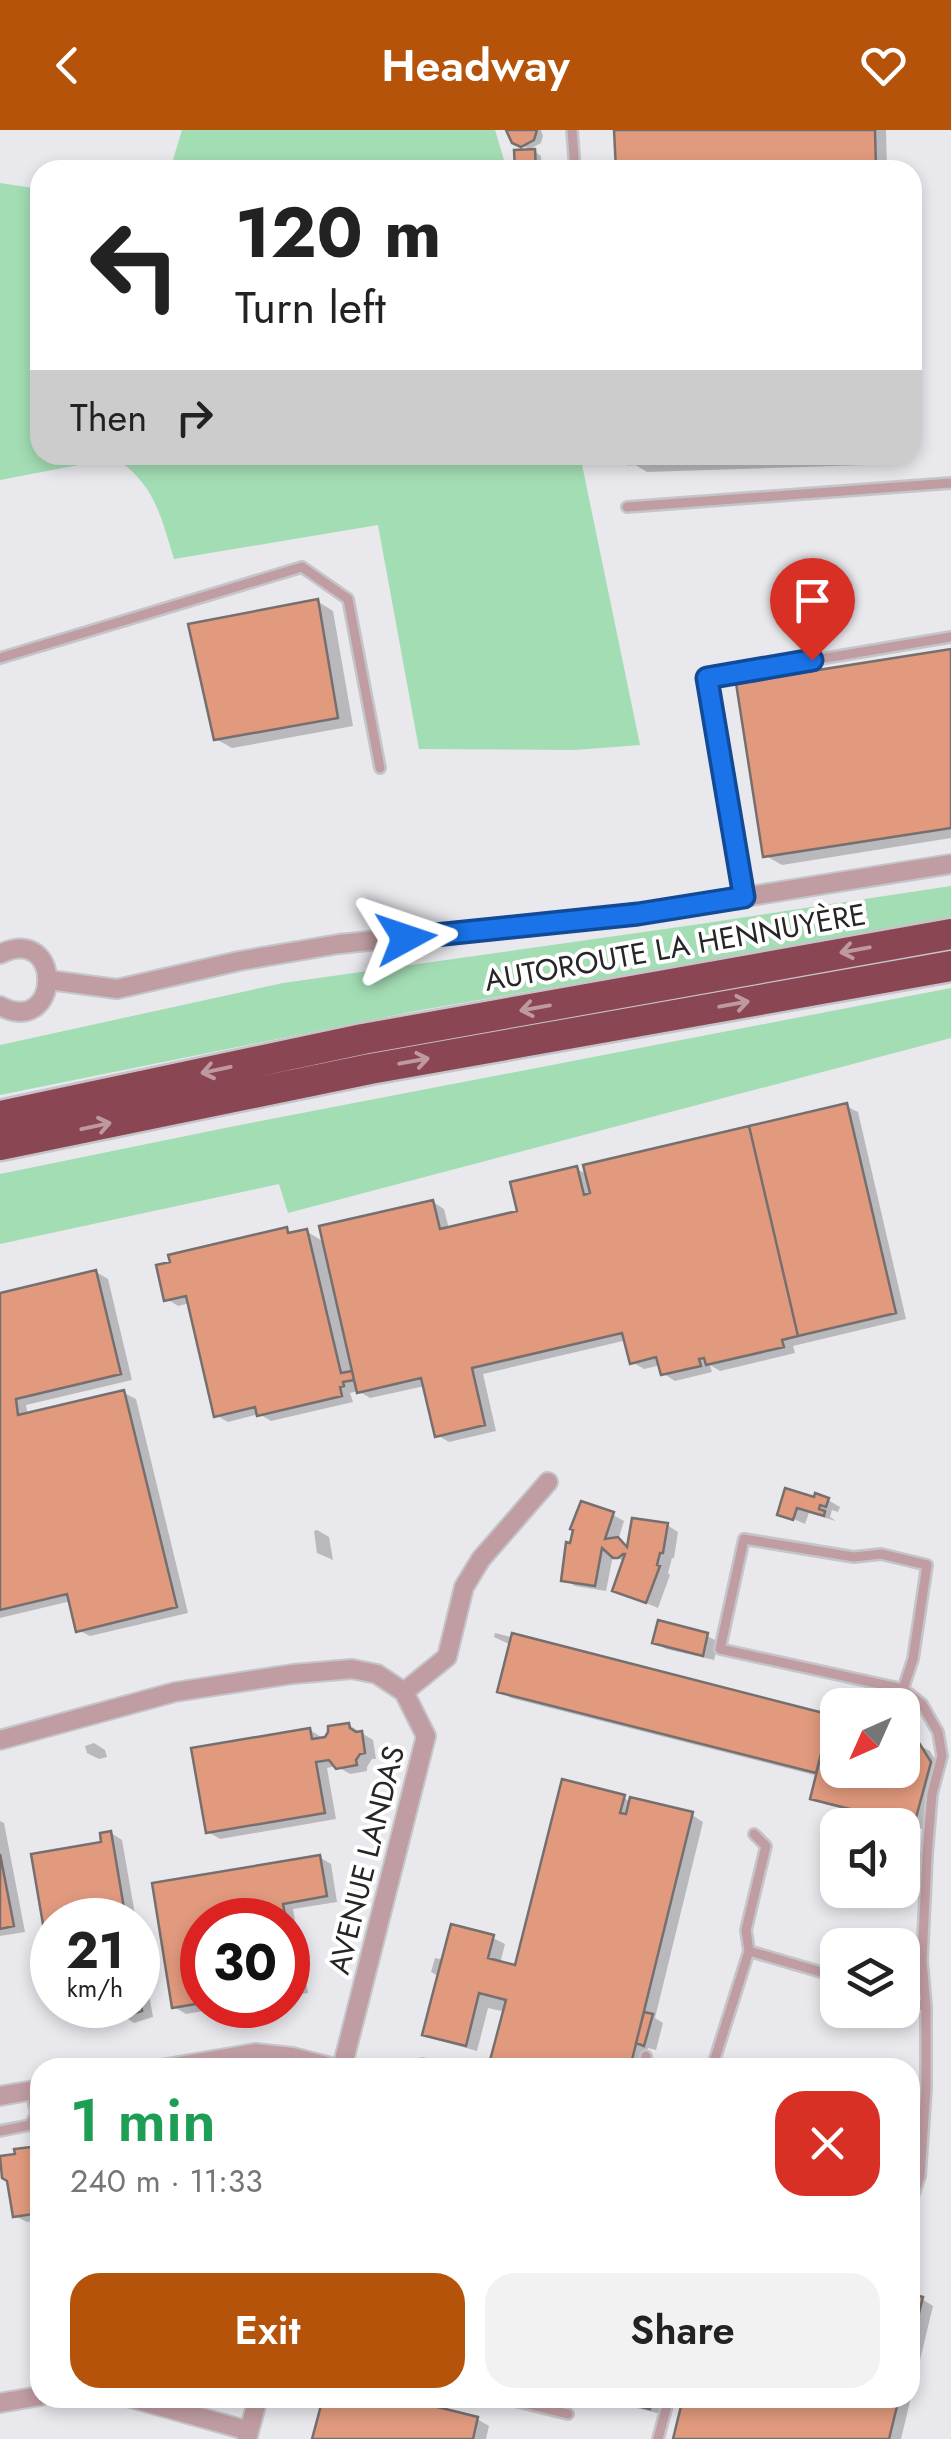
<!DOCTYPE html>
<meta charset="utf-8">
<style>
body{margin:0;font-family:Jost,sans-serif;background:#f2f2f2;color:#222;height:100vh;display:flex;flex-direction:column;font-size:38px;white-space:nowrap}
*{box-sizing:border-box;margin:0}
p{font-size:32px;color:#767676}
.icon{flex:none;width:55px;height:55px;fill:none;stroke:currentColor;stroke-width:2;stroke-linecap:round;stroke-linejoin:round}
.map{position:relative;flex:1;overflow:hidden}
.drawer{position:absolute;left:30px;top:1928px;width:890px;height:350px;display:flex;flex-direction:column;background:#fff;border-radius:30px;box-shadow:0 5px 15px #0003}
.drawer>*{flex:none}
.hud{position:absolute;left:30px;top:30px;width:892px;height:305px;border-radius:30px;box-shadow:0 5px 15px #0003;background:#fff;color:#222;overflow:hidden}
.needle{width:65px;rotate:225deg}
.tools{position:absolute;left:820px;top:1558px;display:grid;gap:20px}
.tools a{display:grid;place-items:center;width:100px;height:100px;border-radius:20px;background:#fff;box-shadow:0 5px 15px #0003;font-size:50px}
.speed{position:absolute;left:30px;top:1768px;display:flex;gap:20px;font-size:50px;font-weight:700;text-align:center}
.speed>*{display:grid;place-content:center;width:130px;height:130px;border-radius:50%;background:#fff;box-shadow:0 5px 15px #0003;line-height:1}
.speed small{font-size:25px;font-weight:400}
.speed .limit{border:15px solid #d22;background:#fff;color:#111}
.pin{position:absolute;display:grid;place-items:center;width:85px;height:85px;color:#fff;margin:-102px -42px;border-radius:50% 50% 50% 0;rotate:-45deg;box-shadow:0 0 10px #0007}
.pin .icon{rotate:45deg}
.me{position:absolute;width:110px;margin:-55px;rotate:85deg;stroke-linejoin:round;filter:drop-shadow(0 0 8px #0008)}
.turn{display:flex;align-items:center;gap:35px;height:210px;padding:0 40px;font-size:45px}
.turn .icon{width:130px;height:130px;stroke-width:2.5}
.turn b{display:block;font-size:70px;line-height:85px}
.then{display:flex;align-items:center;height:95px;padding:0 40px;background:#0003;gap:20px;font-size:38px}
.round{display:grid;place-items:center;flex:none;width:105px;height:105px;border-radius:30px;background:#f2f2f2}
.summary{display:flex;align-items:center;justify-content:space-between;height:170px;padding:0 40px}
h1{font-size:60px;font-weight:600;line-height:75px;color:#1e9e55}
.primary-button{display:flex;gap:20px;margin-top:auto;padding:20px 40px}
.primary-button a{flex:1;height:115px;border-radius:30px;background:#b45309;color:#fff;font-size:40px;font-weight:600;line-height:115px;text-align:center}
.primary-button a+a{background:#f2f2f2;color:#222}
header{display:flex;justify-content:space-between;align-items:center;height:130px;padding:0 40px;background:#b45309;color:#fff;font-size:45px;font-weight:600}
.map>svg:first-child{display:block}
.green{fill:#a3ddb3}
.shadow{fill:#0003}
.building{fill:#e19a7e;stroke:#75706e;stroke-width:2.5}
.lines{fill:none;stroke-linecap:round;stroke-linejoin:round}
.lane-casing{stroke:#c5c5c9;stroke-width:14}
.street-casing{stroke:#c5c5c9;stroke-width:22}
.highway-casing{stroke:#c5c5c9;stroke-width:35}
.lane{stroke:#c09da2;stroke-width:9}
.street{stroke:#c09da2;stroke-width:18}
.highway{stroke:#8b4653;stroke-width:30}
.oneway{stroke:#bf99a0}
.route-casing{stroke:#114b97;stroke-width:25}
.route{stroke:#1a73e8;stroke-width:18}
.labels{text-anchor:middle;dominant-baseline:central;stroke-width:8;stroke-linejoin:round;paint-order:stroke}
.street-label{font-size:30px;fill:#262627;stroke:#fff}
</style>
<header><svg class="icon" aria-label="back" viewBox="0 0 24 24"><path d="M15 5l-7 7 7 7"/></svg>Headway<svg class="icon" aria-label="heart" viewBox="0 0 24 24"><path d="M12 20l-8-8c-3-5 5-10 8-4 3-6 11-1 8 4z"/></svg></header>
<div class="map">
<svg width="951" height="2309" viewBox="0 0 951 2309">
<rect width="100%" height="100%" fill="#e8e8ed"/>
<path class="green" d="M182,0H495L507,40H170Z
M0,53L40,59V325H580L640,615L575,620L419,619L378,395L174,429C161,387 155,354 115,328L0,350Z
M951,756V789L421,880L0,965V915L283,853L700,794Z
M951,858V908L288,1083L279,1054L0,1114V1044L230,997Z"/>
<path class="shadow" d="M509,0H541L543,6L541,13L530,19L522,16L514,12Z
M617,0H886L887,40H619Z
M534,21L541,26L542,40H518Z
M631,325H898L899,334L647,342L632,333Z
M317,471L333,481L353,596L232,618L216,609Z
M951,521V708L782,735L766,726Z
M846,976L858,982L906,1189L793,1216L795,1223L720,1241L710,1235L712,1242L675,1251L664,1244L661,1235L644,1239L632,1232L627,1210L483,1244L496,1301L449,1312L437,1305L425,1256L370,1268L358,1261L350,1263L353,1272L271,1291L259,1284L228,1292L216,1285L190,1173L178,1176L167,1169L287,1100L294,1104L306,1101L324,1112L433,1072L444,1079L449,1099L520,1083L577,1039L588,1045Z
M96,1142L108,1149L132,1250L26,1275L28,1285L124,1263L136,1269L188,1483L90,1506L78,1500L71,1471L0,1488V1165Z
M815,1370H828L840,1377L838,1382L832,1380L830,1387L836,1391L809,1383L805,1394L780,1383Z
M613,1385L624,1391L618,1410L630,1417L667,1395L678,1402L674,1428H672L668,1443L670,1445L658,1478L615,1460L625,1432L613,1425L606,1461L575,1456L563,1449Z
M317,1400L329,1407L333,1430L317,1423L314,1401Z
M495,1503L838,1589V1640H902L917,1614L930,1621L941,1640L926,1700L824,1674L813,1667L818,1646L511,1568L499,1561L511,1515L494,1507Z
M707,1506L719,1512L714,1530L666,1519L655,1512Z
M349,1595L373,1610L376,1629H372L367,1637V1641L350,1644L336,1636L327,1638L336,1689L220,1709L208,1702L310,1600L321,1607L322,1610Z
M94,1613L105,1620L107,1627L99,1629L87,1623L85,1616Z
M624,1668L631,1672L692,1685L703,1692L655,1888L663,1893L656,1920L648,1918L643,1938H491L506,1882L488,1878L477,1921L437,1910L425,1903L440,1847L431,1842L435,1828L444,1830L493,1808L505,1814L500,1834L517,1838Z
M0,1691L4,1693L25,1802L0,1806Z
M111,1703L122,1710L136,1790H52V1837L34,1726L104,1714Z
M319,1727L331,1734L337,1772L293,1779L308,1863L288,1866V1790H202V1875H237L186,1884L174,1877L155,1755Z
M138,1798L143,1833H140L141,1839L145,1841L153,1887L134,1893L123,1886L119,1875H138Z
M40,2018V2090L27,2092L15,2086Z
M910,2166L922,2169L933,2176L901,2309H675L685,2268H910Z
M325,2268H391L477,2289L489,2296L486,2309H315Z
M596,2268H665L661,2284Z"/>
<path class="building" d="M506,0H537L534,10L521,17L512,13Z
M614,0H875L876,40H616Z
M535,19L536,40H515L514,20Z
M629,325H884V326L629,334Z
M318,469L338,588L214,610L188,494Z
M951,519V698L763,727L736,553Z
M847,973L896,1183L798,1206L749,996Z
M749,996L798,1206L782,1210L784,1217L706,1235L704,1228L699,1229L701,1236L661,1245L656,1227L630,1234L622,1203L472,1238L485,1295L435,1307L421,1248L357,1263L319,1096L433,1070L440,1099L517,1081L510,1052L577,1036L584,1065L590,1063L583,1035Z
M287,1097L288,1103L307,1099L341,1243L352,1241L354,1250L343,1252L344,1256L340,1257L342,1266L257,1286L255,1277L214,1287L186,1166L164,1171L156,1135L170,1132L168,1125Z
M96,1140L121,1244L16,1269L18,1285L124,1260L177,1477L76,1502L67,1464L0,1480V1163Z
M785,1358L814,1367L815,1363L829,1368L826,1377L820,1375L819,1379L825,1381L824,1386L797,1378L793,1390L777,1385Z
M581,1371L614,1382L605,1409L618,1407L627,1417L632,1388L668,1393L663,1423H660L657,1435L660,1436L646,1473L612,1461L625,1424H623L618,1428H613L602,1418L595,1456L561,1451L566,1412L570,1413L573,1400L570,1399Z
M658,1490L708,1503L703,1526L652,1513Z
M512,1503L831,1585L816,1643L497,1562Z
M831,1585L838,1586V1640H902V1607L918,1611L931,1632L914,1695L810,1669Z
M349,1593L350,1598L356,1602L362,1601L365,1623L360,1624L356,1630L357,1635L336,1639L329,1630L316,1632L325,1683L206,1703L191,1618L310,1598L312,1609L325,1607L328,1602V1596Z
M562,1649L625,1665L620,1683L626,1684L630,1667L693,1682L630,1938H488L506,1870L479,1863L466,1916L422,1905L431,1870L451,1794L494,1805L488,1828L515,1835Z
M111,1701L126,1790H52V1847L31,1724L101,1712L100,1703Z
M0,1724L14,1796L0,1799Z
M320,1725L327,1766L283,1774L286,1790H202V1873L172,1878L152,1753Z
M288,1801L297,1857L288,1859Z
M138,1856L142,1881L120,1888L116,1875H138Z
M644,1882L653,1884L644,1916L636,1913Z
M40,2016V2083L13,2087L7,2051L2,2048L0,2026L15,2024L14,2019Z
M910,2164L923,2167L910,2220Z
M323,2268H401L478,2287L473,2309H312Z
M603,2268H652L650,2279Z
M683,2268H899L889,2309H673Z"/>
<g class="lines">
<g class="lane-casing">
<path id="lane" d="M572,0L575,40
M627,377L951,353
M0,528L302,437L348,469L380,638
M744,767L707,548L951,507
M903,1559L913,1529L927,1435L881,1424L854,1427L744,1409L720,1519L903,1559L922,1574L938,1602L942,1626L932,1664L927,1725L922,1831L926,1877V1958L920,2046L910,2075
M749,1821L746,1800L766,1716L754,1704
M902,1869L926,1877
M417,1938L422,1934L439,1938
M643,1938L646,1926
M712,1938L749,1821L838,1847
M0,2001L30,1995L36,1984L31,1960
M503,2268L568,2284
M658,2309L669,2268"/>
</g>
<g class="street-casing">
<path id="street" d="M0,824C64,793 62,908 0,876
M49,850L117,859L239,831L339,814L637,784L951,734
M404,1562L447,1527L464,1457L481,1429L548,1352
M0,1610L175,1562L293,1544L352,1539L377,1544L404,1562L426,1606L342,1938
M167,1938L255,1923L292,1927L334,1938
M0,1966L40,1959
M131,2268L249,2301
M0,2273L40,2266
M247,2309L258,2268"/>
</g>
<g class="highway-casing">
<path id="highway" d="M0,986L363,909L951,804
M0,1015L370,939L951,836"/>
</g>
<use href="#lane" class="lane"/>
<use href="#street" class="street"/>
<use href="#highway" class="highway"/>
</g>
<defs><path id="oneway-shaft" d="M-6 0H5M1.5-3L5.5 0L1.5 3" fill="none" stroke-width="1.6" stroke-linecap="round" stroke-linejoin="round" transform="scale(2.5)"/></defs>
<g class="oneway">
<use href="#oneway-shaft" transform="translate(855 820) rotate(170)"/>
<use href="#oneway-shaft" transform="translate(734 874) rotate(-10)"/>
<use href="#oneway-shaft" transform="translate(535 878) rotate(170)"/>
<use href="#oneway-shaft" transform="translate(414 931) rotate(-10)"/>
<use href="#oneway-shaft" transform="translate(216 940) rotate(168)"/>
<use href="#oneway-shaft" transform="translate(96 996) rotate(-12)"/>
</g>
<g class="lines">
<g class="route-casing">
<path id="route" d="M406,808L638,784L744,767L707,548L812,530"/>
</g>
<use href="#route" class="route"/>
</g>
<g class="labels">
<g class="street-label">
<text transform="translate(675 817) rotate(-10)">AUTOROUTE LA HENNUYÈRE</text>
<text transform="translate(366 1730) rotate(-76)">AVENUE LANDAS</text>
</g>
</g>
</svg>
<div class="tools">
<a><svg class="needle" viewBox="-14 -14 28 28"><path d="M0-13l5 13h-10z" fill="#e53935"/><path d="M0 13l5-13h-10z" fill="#767676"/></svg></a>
<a><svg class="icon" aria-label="sound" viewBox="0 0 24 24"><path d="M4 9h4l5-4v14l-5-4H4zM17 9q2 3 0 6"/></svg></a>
<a><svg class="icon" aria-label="layers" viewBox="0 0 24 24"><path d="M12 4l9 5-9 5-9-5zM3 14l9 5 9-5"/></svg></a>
</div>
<div class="speed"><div>21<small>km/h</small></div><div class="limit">30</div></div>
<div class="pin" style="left:812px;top:530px;background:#d93025"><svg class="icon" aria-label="arrive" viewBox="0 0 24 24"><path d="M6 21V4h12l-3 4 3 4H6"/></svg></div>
<svg class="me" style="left:406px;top:808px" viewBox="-20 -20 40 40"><path d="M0-17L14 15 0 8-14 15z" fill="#1a73e8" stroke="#fff" stroke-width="4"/></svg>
<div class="hud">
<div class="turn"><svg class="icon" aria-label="left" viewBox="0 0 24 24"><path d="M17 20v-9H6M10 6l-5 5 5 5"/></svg><div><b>120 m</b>Turn left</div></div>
<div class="then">Then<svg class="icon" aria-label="right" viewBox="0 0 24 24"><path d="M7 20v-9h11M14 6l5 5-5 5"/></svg></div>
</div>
<section class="drawer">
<div class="summary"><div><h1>1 min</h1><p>240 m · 11:33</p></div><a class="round" style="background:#d93025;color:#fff"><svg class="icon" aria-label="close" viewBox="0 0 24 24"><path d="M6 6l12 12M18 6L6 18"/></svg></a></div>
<div class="primary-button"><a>Exit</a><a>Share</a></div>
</section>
</div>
